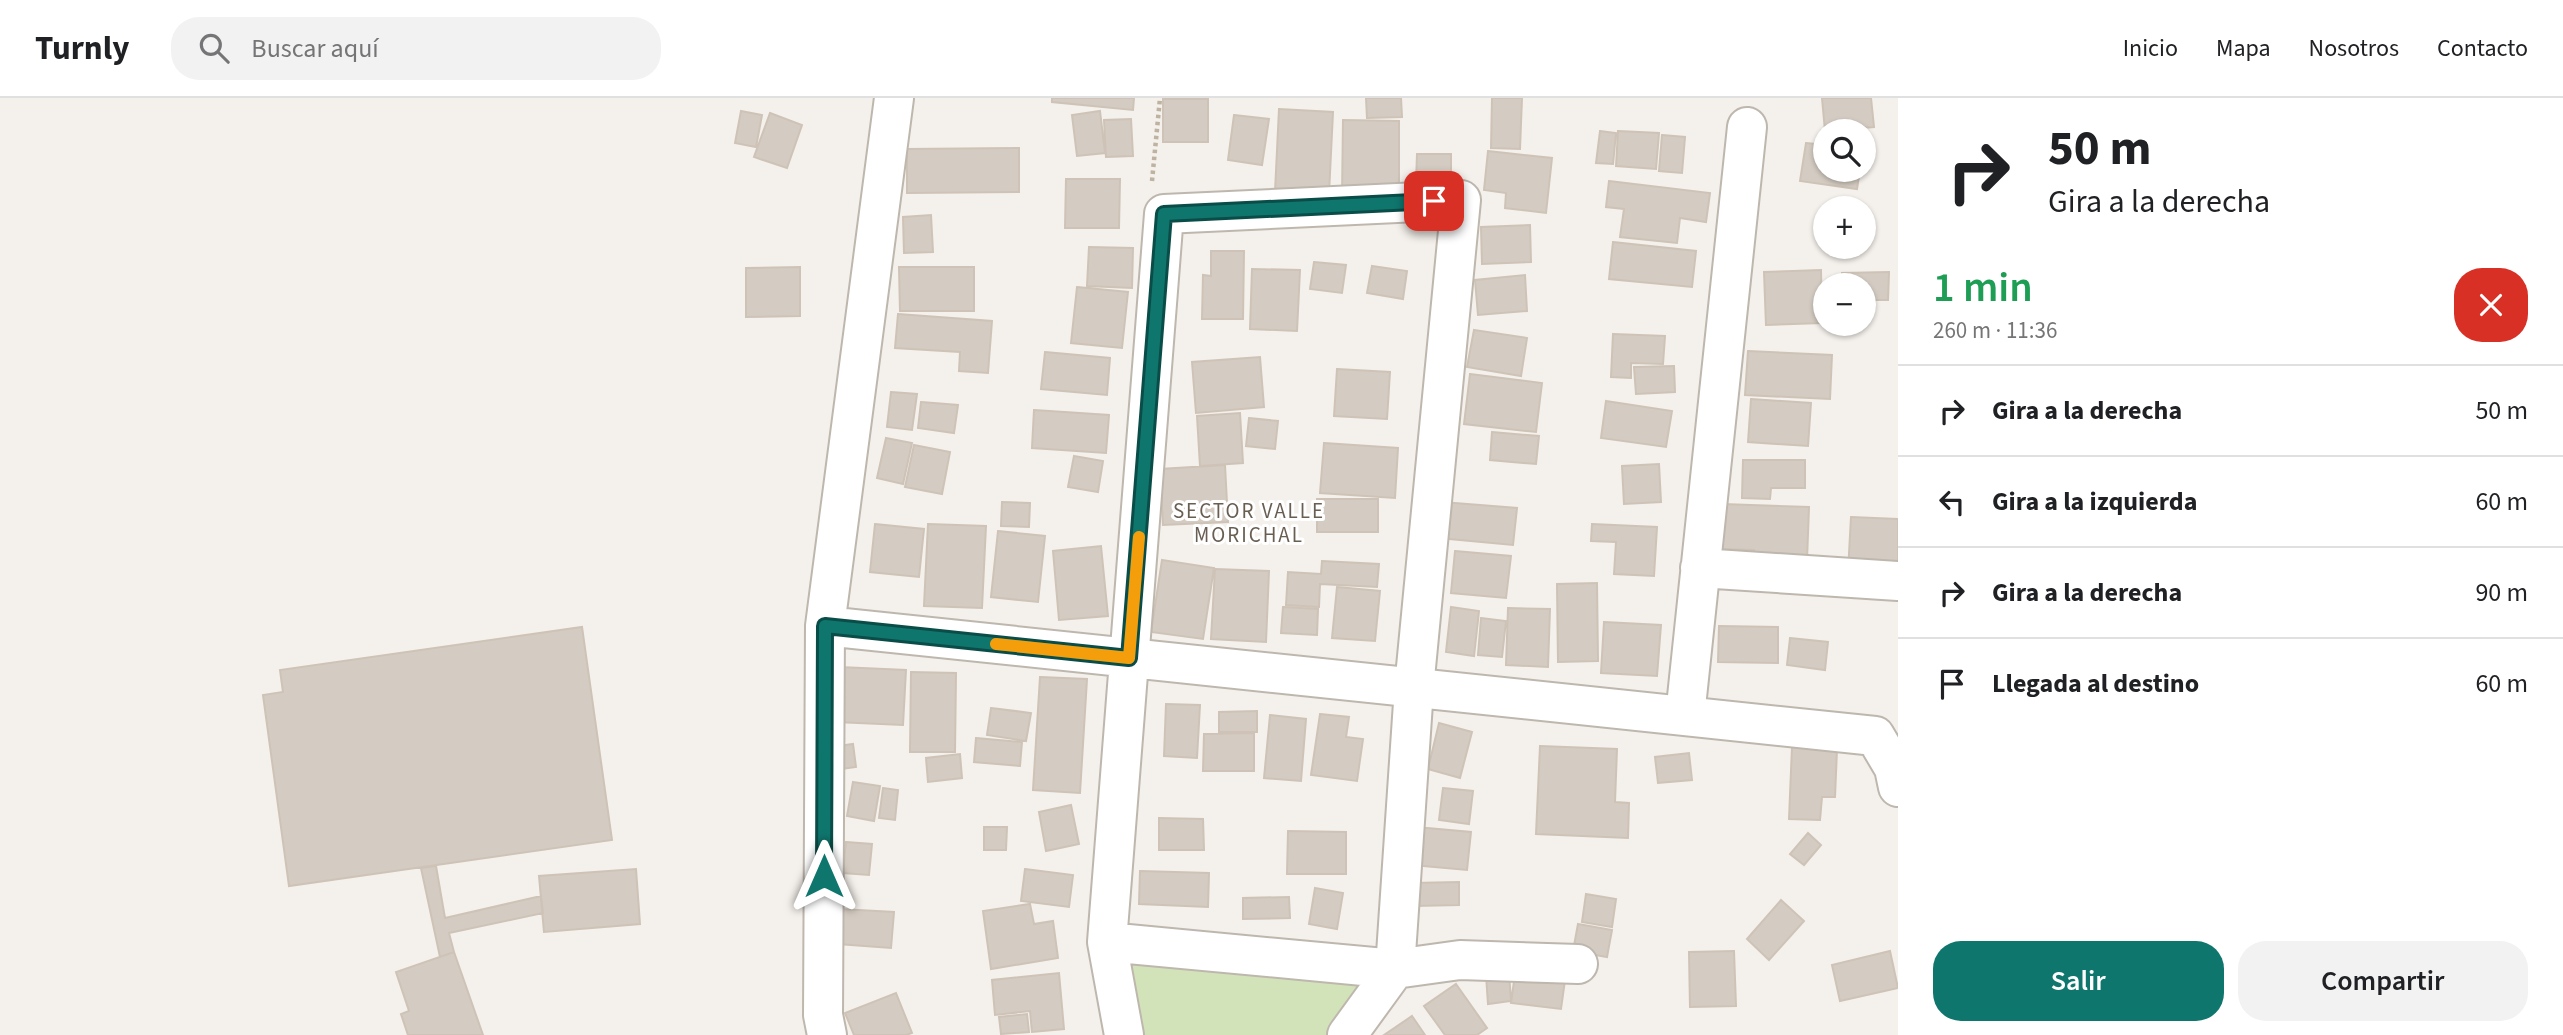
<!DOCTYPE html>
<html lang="es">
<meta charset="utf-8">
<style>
body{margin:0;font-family:"Source Sans 3",sans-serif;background:#f2f2f2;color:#202124;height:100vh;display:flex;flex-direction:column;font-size:26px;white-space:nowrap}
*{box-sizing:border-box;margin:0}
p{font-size:23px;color:#757577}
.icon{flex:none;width:38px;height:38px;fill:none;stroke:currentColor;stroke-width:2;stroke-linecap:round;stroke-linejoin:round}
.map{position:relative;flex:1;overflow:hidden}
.panel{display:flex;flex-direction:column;background:#fff;width:665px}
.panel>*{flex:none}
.top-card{background:#fff;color:#202124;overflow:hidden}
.buttons{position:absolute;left:1813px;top:21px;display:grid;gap:14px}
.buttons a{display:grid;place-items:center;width:63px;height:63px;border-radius:50%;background:#fff;box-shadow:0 2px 5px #0004;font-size:35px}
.pin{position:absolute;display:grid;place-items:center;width:60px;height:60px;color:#fff;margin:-30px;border-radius:14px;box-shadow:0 4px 10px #0006}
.me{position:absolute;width:77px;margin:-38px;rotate:0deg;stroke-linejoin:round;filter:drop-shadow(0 0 5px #0008)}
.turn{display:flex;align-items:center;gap:24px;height:147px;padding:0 35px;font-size:32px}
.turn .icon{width:91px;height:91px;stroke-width:2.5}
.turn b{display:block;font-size:49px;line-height:60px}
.round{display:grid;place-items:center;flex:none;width:74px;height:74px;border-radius:28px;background:#f2f2f2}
.head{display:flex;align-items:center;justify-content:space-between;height:119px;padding:0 35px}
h1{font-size:42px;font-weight:600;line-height:52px;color:#1e9e55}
.action{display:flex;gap:14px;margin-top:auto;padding:14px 35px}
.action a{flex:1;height:80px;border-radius:28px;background:#0f766e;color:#fff;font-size:28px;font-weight:600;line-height:80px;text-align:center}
.action a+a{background:#f2f2f2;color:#202124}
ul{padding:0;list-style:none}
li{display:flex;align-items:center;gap:21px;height:91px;padding:0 35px;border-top:2px solid #e0e0e0}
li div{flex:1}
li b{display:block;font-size:26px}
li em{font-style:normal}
header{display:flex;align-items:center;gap:42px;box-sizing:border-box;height:98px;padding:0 35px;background:#fff;border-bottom:2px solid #e0e0e0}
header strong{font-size:33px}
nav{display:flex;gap:38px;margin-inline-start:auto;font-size:24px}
.search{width:490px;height:63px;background:#f2f2f2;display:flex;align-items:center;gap:18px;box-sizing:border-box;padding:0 24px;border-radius:28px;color:#757577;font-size:26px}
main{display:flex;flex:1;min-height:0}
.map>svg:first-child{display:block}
.green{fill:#d3e3b9}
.building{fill:#d4ccc2;stroke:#cec3b6;stroke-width:2}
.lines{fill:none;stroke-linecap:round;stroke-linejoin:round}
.minor-casing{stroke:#beb7ae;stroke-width:42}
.path{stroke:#beb2a1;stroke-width:4.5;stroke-dasharray:3.5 3.5;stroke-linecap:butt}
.minor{stroke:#fff;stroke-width:38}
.route-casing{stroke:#0a4d48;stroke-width:18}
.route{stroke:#0f766e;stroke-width:12}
.slow{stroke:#f59e0b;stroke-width:12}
.labels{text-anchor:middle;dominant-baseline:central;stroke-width:6;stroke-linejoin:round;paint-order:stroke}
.neighbourhood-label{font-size:21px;letter-spacing:2px;fill:#695e52;stroke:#fff}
</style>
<header>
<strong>Turnly</strong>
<div class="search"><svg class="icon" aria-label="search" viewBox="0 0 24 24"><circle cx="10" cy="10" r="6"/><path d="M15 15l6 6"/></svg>Buscar aquí</div>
<nav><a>Inicio</a><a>Mapa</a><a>Nosotros</a><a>Contacto</a></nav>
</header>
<main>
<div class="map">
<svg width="1898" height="937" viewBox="0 0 1898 937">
<rect width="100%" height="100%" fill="#f4f0eb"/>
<path class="green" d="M1124,866L1378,876L1334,937H1144Z"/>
<path class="building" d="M1052,0H1134L1133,12L1052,4Z
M1366,0H1401L1402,19L1367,20Z
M1492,0H1522L1520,51L1491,50Z
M1822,0H1871L1874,29L1825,33Z
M1163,1H1208V44H1163Z
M1279,11L1333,14L1329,96L1275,94Z
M741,13L762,17L756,49L735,45Z
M1100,13L1105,55L1077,58L1072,17Z
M770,15L802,27L787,70L754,59Z
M1234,17L1269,21L1262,67L1228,62Z
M1131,21L1133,58L1106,59L1104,22Z
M1343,22L1399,23V99H1342Z
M1600,33L1616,35L1613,66L1596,65Z
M1618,33L1659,35L1656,71L1616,68Z
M1662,37L1685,39L1682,75L1659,73Z
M1806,45L1825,47V72H1860L1857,91L1800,83Z
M1019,50V94L907,95V51Z
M1488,53L1552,60L1546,115L1505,110L1506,95L1484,92Z
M1417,56H1451V86L1416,85Z
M1066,81H1120L1119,130H1065Z
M1609,83L1710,95L1706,124L1680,120L1677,145L1620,139L1624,111L1606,109Z
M931,117L933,154L904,155L903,119Z
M1530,127L1531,164L1482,166L1481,129Z
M1613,144L1696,153L1692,189L1609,181Z
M1089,149L1133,150L1132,190L1087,188Z
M1211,153H1244L1243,221H1202L1203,177L1211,178Z
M1314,164L1346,167L1342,195L1310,191Z
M1372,168L1407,173L1403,201L1367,195Z
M800,169V218L746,219V170Z
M899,169H974V213H900Z
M1252,171L1300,172L1297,233L1250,231Z
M1821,172L1822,225L1766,227L1764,174Z
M1889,174L1888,202H1864V187H1842V175Z
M1525,177L1527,213L1478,217L1475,182Z
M1077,189L1128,194L1122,250L1071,245Z
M898,216L992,223L988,275L959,273L960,254L895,250Z
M1474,232L1527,240L1521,278L1467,269Z
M1613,236L1665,238L1663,266L1631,265V280L1611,279Z
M1748,253L1832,257L1830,301L1745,297Z
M1045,254L1110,260L1107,297L1041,291Z
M1260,259L1264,309L1196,315L1192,264Z
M1674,268L1675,294L1636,296L1634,269Z
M1337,271L1390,274L1387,321L1334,318Z
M1470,276L1542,285L1536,334L1464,326Z
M891,294L917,296L912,332L887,329Z
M1751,301L1811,305L1808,348L1748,344Z
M1606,303L1672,313L1666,349L1601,340Z
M921,304L958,307L954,335L918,330Z
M1034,312L1109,317L1106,355L1032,350Z
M1240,315L1243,365L1200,368L1197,318Z
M1249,320L1278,323L1275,351L1246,348Z
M1492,334L1539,338L1536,366L1490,362Z
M886,340L912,345L903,386L877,380Z
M1324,345L1398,350L1395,400L1320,395Z
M914,347L950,354L942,396L905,389Z
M1074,358L1103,363L1098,394L1068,389Z
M1743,362H1805V390H1771L1770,401L1742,400Z
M1659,366L1661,404L1624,406L1622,368Z
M1225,367L1228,424L1163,427L1160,371Z
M1317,401H1378V434H1317Z
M1002,404L1030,405L1029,429L1001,428Z
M1442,404L1517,410L1513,447L1439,440Z
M1722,406L1809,409L1807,462L1753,460L1754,452L1720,451Z
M1851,419L1898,421V476L1848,474Z
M875,426L924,431L919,479L870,474Z
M928,426L986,428L982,510L924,508Z
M1592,426L1657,429L1654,478L1614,476L1616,444L1591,443Z
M998,433L1045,438L1038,504L991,499Z
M1101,448L1108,518L1059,522L1053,453Z
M1455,453L1511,458L1506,500L1451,495Z
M1162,462L1214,470L1203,541L1151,534Z
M1322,463L1379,466L1377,489L1320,486L1319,509L1286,507L1288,474L1321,476Z
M1215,471L1269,473L1266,544L1211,541Z
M1597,485L1598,563L1558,564L1557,486Z
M1337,489L1380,493L1375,543L1332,540Z
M1283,509L1318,511L1317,537L1281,535Z
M1451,509L1479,513L1474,558L1446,554Z
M1508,510L1550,511L1548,569L1506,567Z
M1481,520L1506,523L1502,559L1478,557Z
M1604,524L1661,527L1657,578L1601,575Z
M1719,528L1778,529V565L1718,564Z
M582,529L612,742L289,788L263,597L283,594L280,572Z
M1790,540L1828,544L1825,572L1787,567Z
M839,569L906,572L903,627L836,624Z
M911,574L956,575L955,654H910Z
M1040,579L1087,581L1080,695L1033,692Z
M1166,606L1200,607L1197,660L1164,658Z
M991,610L1031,615L1026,643L987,637Z
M1257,613V634H1219V614Z
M1320,616L1349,619L1346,639L1363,641L1357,683L1311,677Z
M1270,617L1306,621L1301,683L1264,680Z
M1439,625L1472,634L1460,680L1428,671Z
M1254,635V673H1203L1204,636Z
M976,640L1022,644L1020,668L974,664Z
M853,646L856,669L834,672L831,649Z
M1540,648L1617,651L1615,704L1629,705L1628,740L1536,736Z
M1792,649L1837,651L1835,699H1822L1820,722L1789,721Z
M1689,655L1692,682L1658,685L1655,659Z
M960,656L962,680L928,684L926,660Z
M853,684L880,688L874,723L847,718Z
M883,690L898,692L895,722L879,720Z
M1443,690L1473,693L1469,726L1439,722Z
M1071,707L1079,746L1046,753L1039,714Z
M1159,720L1203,721L1204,752H1159Z
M984,729H1007L1006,752H984Z
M1416,729L1471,734L1467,772L1413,767Z
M1288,733L1346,734V776H1287Z
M1808,735L1821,747L1804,767L1790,756Z
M846,744L872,746L869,777L843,775Z
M436,768L445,820L541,798L543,815L449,835L454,854L440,859L421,770Z
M636,771L640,826L544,834L539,778Z
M1025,771L1073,777L1069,809L1021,803Z
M1140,773L1209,775L1208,809L1139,806Z
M1459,784V807L1414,808L1413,785Z
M1315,790L1343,795L1337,831L1309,826Z
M1586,796L1616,801L1612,829L1582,824Z
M1289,799L1290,820L1243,821V800Z
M1781,802L1804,823L1769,862L1747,841Z
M1030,806L1034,826L1053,823L1058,860L991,871L983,813Z
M840,811L894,814L891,850L838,846Z
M1578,826L1612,832L1607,859L1573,853Z
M1734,853L1736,908L1690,909L1689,854Z
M1890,853L1898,890L1840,903L1832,867Z
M454,854L483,937H408L401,916L409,913L396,874Z
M1059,875L1064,931L1032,934L1030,913L995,917L992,882Z
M1509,875L1511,903L1488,906L1486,877Z
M1515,876L1565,882L1561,911L1511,905Z
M1456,886L1487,930L1477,937H1445L1424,908Z
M896,895L912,935L906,937H854L845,915Z
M1027,916L1029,934L1001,936L999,919Z
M1412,918L1425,937H1384Z"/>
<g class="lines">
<g class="minor-casing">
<path id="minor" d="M1700,470L1898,483
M825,528L1875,638L1894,670L1898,689
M1685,618L1747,29
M1107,844L1395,871L1460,862L1578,866
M827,937L823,917L825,528L894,0
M1124,937L1107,844L1164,116L1461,102L1414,590L1395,871L1347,937"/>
</g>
<path class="path" d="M1152,83L1160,0"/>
<use href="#minor" class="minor"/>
</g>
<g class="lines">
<g class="route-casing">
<path id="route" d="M824,778L825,528L1129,560L1164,116L1434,103"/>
</g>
<use href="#route" class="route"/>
<path class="slow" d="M996,546L1129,560L1139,439"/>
</g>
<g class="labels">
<g class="neighbourhood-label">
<text x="1249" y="413">SECTOR VALLE<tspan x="1249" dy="24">MORICHAL</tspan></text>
</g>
</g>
</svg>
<div class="buttons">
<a><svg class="icon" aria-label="search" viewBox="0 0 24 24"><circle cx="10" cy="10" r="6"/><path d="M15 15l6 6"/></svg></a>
<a>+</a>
<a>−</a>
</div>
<div class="pin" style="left:1434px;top:103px;background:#d93025"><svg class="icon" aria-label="arrive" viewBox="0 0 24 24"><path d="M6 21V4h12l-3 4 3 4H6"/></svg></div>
<svg class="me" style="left:824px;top:778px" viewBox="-20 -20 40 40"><path d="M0-17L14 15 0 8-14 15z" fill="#0f766e" stroke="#fff" stroke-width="4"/></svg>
</div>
<section class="panel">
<div class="top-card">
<div class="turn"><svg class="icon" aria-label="right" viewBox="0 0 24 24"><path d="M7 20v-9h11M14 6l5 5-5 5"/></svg><div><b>50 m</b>Gira a la derecha</div></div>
</div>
<div class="head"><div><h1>1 min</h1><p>260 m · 11:36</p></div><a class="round" style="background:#d93025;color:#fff"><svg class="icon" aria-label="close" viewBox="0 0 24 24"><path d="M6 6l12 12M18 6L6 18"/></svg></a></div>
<ul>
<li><svg class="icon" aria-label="right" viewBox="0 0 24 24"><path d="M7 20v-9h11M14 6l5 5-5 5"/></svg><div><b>Gira a la derecha</b></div><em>50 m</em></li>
<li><svg class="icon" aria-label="left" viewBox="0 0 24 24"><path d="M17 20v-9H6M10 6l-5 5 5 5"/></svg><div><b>Gira a la izquierda</b></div><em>60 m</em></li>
<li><svg class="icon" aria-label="right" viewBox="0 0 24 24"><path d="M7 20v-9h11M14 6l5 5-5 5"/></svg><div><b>Gira a la derecha</b></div><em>90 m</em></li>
<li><svg class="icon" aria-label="arrive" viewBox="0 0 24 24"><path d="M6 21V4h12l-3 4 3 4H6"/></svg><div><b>Llegada al destino</b></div><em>60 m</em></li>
</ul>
<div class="action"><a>Salir</a><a>Compartir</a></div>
</section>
</main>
